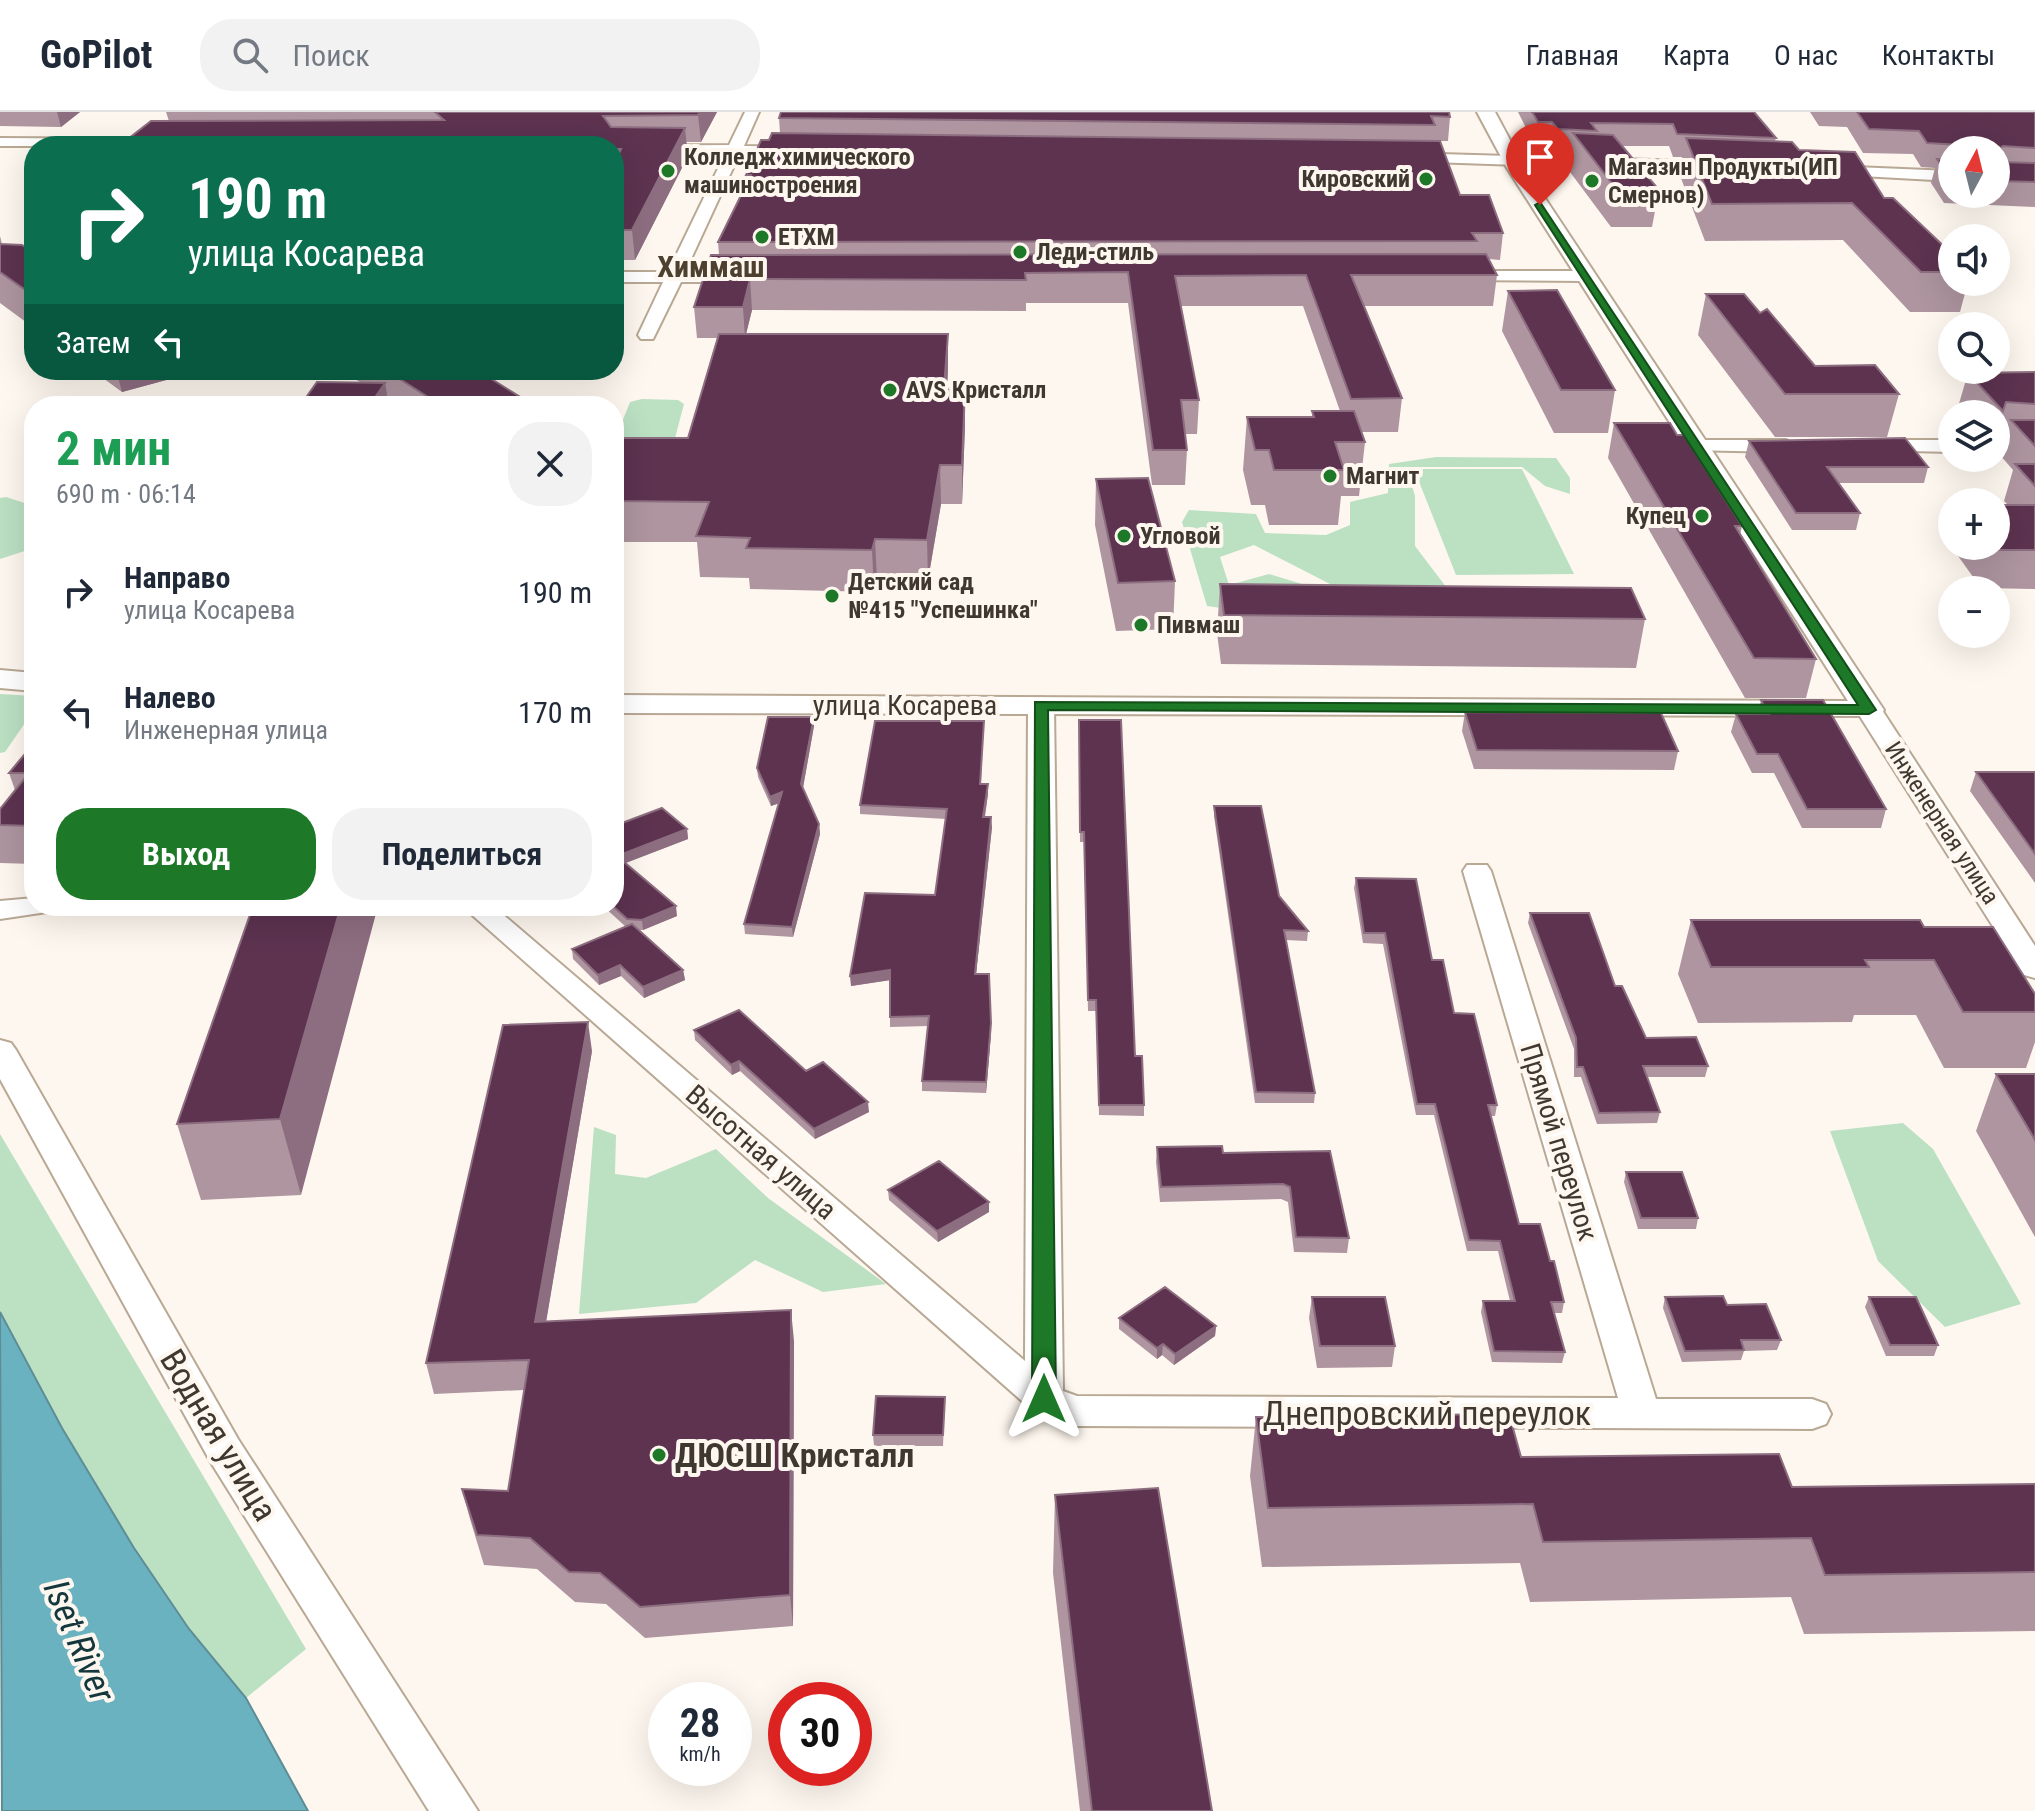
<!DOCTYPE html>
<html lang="ru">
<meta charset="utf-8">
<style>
body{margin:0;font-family:"Roboto Condensed",sans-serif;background:#f2f2f3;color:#1f2937;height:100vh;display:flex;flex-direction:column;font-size:30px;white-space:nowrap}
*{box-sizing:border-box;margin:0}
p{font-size:26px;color:#747a83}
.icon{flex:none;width:44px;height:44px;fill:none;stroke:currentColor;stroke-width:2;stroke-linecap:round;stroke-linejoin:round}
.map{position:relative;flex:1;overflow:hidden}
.sheet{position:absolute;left:24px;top:284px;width:600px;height:520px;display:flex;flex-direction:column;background:#fff;border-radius:32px;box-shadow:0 8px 32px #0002}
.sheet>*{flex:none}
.guide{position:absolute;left:24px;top:24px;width:600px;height:244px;border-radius:32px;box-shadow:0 8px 32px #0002;background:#0b6e4f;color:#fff;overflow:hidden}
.needle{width:52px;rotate:7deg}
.controls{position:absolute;left:1938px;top:24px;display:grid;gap:16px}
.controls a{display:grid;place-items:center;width:72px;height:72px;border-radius:50%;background:#fff;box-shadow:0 8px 32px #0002;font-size:40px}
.speed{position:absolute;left:648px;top:1570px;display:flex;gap:16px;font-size:40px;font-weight:700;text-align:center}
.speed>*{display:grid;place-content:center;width:104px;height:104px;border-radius:50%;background:#fff;box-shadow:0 8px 32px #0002;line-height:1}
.speed small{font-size:20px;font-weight:400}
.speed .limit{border:12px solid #d22;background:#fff;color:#111}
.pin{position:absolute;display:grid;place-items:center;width:68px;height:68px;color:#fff;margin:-82px -34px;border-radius:50% 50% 50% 0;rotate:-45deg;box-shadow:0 0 8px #0007}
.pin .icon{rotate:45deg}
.me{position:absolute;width:88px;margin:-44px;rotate:0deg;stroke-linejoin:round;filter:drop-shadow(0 0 6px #0008)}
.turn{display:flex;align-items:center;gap:28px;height:168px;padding:0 32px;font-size:36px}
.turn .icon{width:104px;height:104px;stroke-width:2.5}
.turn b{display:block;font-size:56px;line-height:68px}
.then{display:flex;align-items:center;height:76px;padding:0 32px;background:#0003;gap:16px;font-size:30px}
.round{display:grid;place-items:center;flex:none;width:84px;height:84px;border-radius:32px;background:#f2f2f3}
.headline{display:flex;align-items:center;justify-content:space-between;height:136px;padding:0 32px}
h1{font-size:48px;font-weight:700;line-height:60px;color:#1e9e55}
.cta{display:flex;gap:16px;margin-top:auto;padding:16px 32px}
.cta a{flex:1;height:92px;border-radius:32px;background:#1d7827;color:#fff;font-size:32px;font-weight:700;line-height:92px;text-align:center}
.cta a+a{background:#f2f2f3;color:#1f2937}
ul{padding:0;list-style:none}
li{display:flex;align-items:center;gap:24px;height:120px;padding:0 32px}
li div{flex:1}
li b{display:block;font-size:30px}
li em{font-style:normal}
header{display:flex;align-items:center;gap:48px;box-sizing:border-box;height:112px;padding:0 40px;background:#fff;border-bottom:2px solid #e0e1e3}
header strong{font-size:38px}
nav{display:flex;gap:44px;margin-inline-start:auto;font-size:28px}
.search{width:560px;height:72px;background:#f2f2f3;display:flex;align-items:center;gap:20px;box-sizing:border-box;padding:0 28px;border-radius:32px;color:#747a83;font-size:30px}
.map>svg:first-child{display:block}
.green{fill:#bbe0c2}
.water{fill:#6bb2c0;stroke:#5e8d95;stroke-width:2}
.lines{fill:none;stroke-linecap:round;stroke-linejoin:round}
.minor-casing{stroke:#b8a894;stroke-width:4}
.tertiary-casing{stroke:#b8a894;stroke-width:4}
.minor{fill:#fff;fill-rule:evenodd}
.tertiary{fill:#fff;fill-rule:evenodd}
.wall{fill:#ae95a0;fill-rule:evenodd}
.shaded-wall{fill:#8d6e80}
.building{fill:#5d3350;stroke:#8d6e80;stroke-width:2}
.route{fill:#1d7827;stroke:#134e19;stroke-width:2}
.poi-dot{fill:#1d7827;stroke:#fef7ef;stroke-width:3}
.labels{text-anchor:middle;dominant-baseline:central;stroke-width:8;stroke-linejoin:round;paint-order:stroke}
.far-poi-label{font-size:24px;font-weight:bold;fill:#3f3830;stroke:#fef7ef;text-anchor:start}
.far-street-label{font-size:24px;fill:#3f3830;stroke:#fef7ef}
.street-label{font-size:28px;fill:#3f3830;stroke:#fef7ef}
.far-district-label{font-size:30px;font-weight:bold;fill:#4e402f;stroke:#fef7ef}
.near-street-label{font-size:34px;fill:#3f3830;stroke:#fef7ef}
.near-poi-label{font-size:34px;font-weight:bold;fill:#3f3830;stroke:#fef7ef;text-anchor:start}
.near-water-label{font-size:36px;font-style:italic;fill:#14373e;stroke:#fef7ef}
</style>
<header>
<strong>GoPilot</strong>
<div class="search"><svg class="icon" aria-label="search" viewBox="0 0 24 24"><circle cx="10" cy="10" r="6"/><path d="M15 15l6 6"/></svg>Поиск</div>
<nav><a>Главная</a><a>Карта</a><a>О нас</a><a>Контакты</a></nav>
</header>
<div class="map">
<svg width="2035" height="1699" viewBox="0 0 2035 1699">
<rect width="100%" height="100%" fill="#fef7ef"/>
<path class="green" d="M642,287L678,288L684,292L675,326L625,328L617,323L630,290Z
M1436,345L1556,346L1570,366V382L1545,374L1522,355H1416L1408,360L1415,384V434L1453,484L1396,491L1330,472L1254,433L1220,445L1229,473L1269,462L1315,476L1263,502L1207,494L1182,410L1189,398L1256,402L1265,421L1326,423L1350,413V390L1388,381L1389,352Z
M1414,357H1522L1574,462L1456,463Z
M6,385L34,394V436L0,447V386Z
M0,582L34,584V610L25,611L5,640L0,641Z
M1903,1011L1933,1037L2021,1192L1945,1215L1878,1149L1830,1019Z
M594,1015L616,1023L615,1062L646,1066L716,1037L768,1086L886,1172L823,1180L755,1148L696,1191L579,1202Z
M0,1022L306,1537L246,1586L189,1517L134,1436L62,1316L0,1200Z"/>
<path class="water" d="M0,1200L62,1316L134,1436L189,1517L246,1586L308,1699H2Z"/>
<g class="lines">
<g class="minor-casing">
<path id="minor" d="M745,0H759L744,34L798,35L805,39L798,43H739L685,160H744L753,165L744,170H681L653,227H641L638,223L663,170H614V160H668L725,42L614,40V34H608L729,33Z
M0,26L165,27L172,31L170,34H0Z
M1406,41L1722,50L1730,55L1722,60L1401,49L1398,46Z
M1830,54L1952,59V69L1825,62V56Z
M1456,159H1586L1595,164L1586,169L1450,168V160Z
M1696,328H1786L1796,334L1786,340L1689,338L1686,334L1689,330Z
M1870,328H1952V340L1863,338L1860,334L1863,330Z
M1996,328H2035V340H1996Z
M1041,585L1054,593L1063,1279L1077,1284L1618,1286L1463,759L1467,753H1487L1491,759L1656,1287H1812L1826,1292L1831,1302L1826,1312L1812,1317L1074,1314L1031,1297L462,794H493L1025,1249L1028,593Z
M1869,590L1882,598L2035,834V866L2024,863L2020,857L1856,598Z
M34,786V794H51L47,800L0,807V789Z
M0,928L11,931L16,938L238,1327L478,1699H429L210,1349L0,967Z"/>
</g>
<g class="tertiary-casing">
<path id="tertiary" d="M1477,0H1495L1525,56L1884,598L1880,604L614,601V583L1848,589L1507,56Z
M0,558L34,561V579L0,576Z"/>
</g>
<use href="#minor" class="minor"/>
<use href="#tertiary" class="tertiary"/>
</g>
<path class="wall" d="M0,0H80L61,15L0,14Z
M166,0H717L701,30H686L688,44L635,148H614V34H125L124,30L169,9Z
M1518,0H1754L1776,26L1775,29L1799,38L1884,86L1952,142V170H1968L1960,200H1910L1843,128L1705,129L1679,61L1682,45H1673L1669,34H1622L1659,78L1652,115H1611L1567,56L1570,40H1555L1549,32H1534Z
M1810,0H2035V95L1944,91L1931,71L1935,56L1921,55L1913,42L1863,41L1847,15L1819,14ZM1952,38H1996V82H1952Z
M1450,5L1448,29H1433L1460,83L1503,121L1500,148L1489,147L1497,163L1493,194H1364L1402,286L1398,320H1361L1365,330L1359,384H1341L1338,413H1269L1265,393H1251L1243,358L1247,305H1312V299H1340L1303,194H1181L1199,288L1197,322H1185L1187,338L1185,373H1152L1128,191H1026V199L752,198L746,222H948V258L947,276L965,314L962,392H941L928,468H877L874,480L750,477L749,466L700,465L697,430H614V326H688L717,226H697L694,195L719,143L718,130L746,72V63L769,28L780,21L779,6Z
M0,124L2,132L34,141V216L0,191Z
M1508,179L1615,278L1608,321H1554L1502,219Z
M1706,182L1760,201L1815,254L1899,282L1887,325H1775L1698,223Z
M92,258H167L170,267L122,280Z
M339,258H477L526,294H395L388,289L389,294H300L360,270Z
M2035,260V477L1981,476L1948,430L1952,415V434H1996L2008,393L2004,389L2013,358L2000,343L2006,326L1996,325V302H1964L1958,295L1968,261Z
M1614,311L1677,323L1742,414L1740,423L1816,547L1806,586H1745L1608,346Z
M1749,329L1928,355L1924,371H1839L1860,401L1856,418H1792L1745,345Z
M1096,367L1175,469L1173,517L1116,519L1095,413Z
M1220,472L1645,507L1636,556L1221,552L1217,521Z
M1761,588L1886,697L1881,716H1802L1774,661H1752L1731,620L1736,602H1758Z
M1465,600L1678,639L1674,658L1474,657L1462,619Z
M814,605V614L803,676L819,712L820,722L793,825L745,822L744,812L779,691L771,694L758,665L757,656Z
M1079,608L1144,993V1004L1099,1003L1096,899H1088L1084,730H1080Z
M984,609L981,672H988V682L985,705L992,715L976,862L991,921L986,981L922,979V969L928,914L890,915V868L851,874L935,783L946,707L860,702V693Z
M34,631V752L0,751V697L15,678L9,661Z
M1976,660H2035V771L1970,679Z
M1214,694L1279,784L1308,819L1307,829L1286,828L1315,981L1314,991H1255L1214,704Z
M614,714L687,717L688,727L625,751L677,804L643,818H639L683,858L685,868L644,886L621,864L599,873L573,847L572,837L626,815L603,794H614Z
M1356,766L1432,848L1454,901L1497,993L1495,1004H1491L1519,1112L1550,1149L1564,1190L1562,1201H1554L1565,1240L1562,1251L1492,1250L1481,1200L1483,1189H1510L1498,1139H1467L1434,1003H1416L1383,832L1363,831L1354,776Z
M253,794L301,1083L201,1088L177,1012Z
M1530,801L1615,874L1646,926L1708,954L1705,965H1647L1660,1000L1657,1011L1597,1012L1581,965H1574V937L1528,811Z
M1691,808L1924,815L2035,882V930L2026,956H1944L1916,903H1854L1852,910L1698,911L1678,862Z
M694,918L869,1000L815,1027L740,959L732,963L695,928Z
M592,939L546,1209L794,1229L793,1514L645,1526L606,1492L575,1490L537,1457L484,1453L470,1407L462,1377L508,1379L524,1278L434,1282L426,1251Z
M1996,962H2035V1125L1976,1019Z
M1157,1035L1223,1041L1330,1039L1349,1126L1347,1141L1294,1140L1288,1090L1281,1087L1160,1090L1156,1050Z
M1626,1060L1698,1106L1696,1117H1638L1624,1070Z
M888,1078L989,1090V1100L938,1130L889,1088Z
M1312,1185L1395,1234L1392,1255L1317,1256L1309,1206Z
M1665,1185L1727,1193L1781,1228L1777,1238L1744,1239L1741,1248L1682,1250L1663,1196Z
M1869,1185L1938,1233L1934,1244H1886L1865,1195Z
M1119,1206L1216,1214L1215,1224L1174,1253L1162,1243L1157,1247L1119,1217Z
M945,1285L943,1334H874L873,1323Z
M1256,1305L1521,1345L1792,1375L2035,1372V1519L1804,1522L1791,1485L1530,1490L1520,1451L1262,1455L1250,1364Z
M1055,1383L1212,1699H1080L1053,1461Z"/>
<path class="shaded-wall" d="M57,0H80L61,15Z
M700,0H717L701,30L698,3Z
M685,16L688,44L635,148L632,118Z
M750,167L752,198L745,226L743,195Z
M948,222V258L945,314L944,276Z
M116,258H167L170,267L122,280Z
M385,271L389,294H369Z
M965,276V314L962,392V353Z
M525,288L526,294H503Z
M940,353L941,392L928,468L927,428Z
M875,427L877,468L874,480L872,438Z
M814,605V614L802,681L801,672Z
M988,672V682L983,715V705Z
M782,680L783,690L771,694L770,685Z
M991,705L992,715L975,872V862Z
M819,712L820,722L793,825L792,815Z
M687,717L688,727L618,754L617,744Z
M341,794H378L301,1083L280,1007Z
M676,794L677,804L643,818L642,808Z
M620,853L621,864L599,873L598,863Z
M683,858L685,868L644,886L643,875Z
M890,858L891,868L851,874L850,864Z
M588,910L592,939L541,1240L535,1210Z
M991,911V921L986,981V970Z
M739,949L740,959L732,963L731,953Z
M868,990L869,1000L815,1027L814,1017Z
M989,1090V1100L938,1130L937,1119Z
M791,1198L794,1229L793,1514L790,1483Z
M1216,1214L1215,1224L1174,1253L1175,1242Z
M1163,1232L1162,1243L1157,1247V1236Z"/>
<path class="building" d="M435,0H700L698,3L603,4L611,15L685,16L632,118H614V52L621,37H614V34H270L272,32L124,30L151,9L444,8Z
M781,0H1449L1450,5L1431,4L1435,13L779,6Z
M1532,0H1754L1776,26L1677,22L1673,12L1591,11L1597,19L1558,17L1552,10H1538Z
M1857,0H2035V36L2003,34L1999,37L2002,50L2035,51V70L1996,69V38H1960V33L1927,31L1919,19L1869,17Z
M772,21L1440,29L1460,83H1489L1503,121H1472L1477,129L718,130L751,63H746L761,28H769Z
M1573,21L1613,23L1659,78H1617Z
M1686,26L1792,30L1799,38L1855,40L1884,86H1893L1952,142V160H1921L1852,91L1712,92Z
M1937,47H1952V67H1950Z
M0,132L22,133L34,141V184L0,160Z
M1486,142L1497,163H1351L1402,286L1351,287L1306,163L1175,164L1199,288H1181L1187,338H1153L1128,160L1025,161L1026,168L750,167L743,195H694L711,143Z
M1557,178L1615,278H1561L1508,179Z
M1706,182H1744L1760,201L1767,197L1815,254L1875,253L1899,282H1785Z
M719,222H948L944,276H965L962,353H940L927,428L875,427L872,438L746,436L750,426L696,424L709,390L614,389V326H688Z
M386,258H477L525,288L503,294H442Z
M2035,260V292L2006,290L2003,299L1968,261Z
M317,270L385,271L369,294H300Z
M1312,299H1354L1365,330H1335L1344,358H1274L1269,338H1255L1247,305H1314Z
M2011,308H2035V334Z
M1614,311H1670L1677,323H1684L1742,414H1735L1816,547L1754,546Z
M1905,326L1928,355H1827L1860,401H1796L1749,329Z
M2015,352H2035V374Z
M1148,366L1175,469L1118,471L1096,367Z
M1996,393H2035V438H1993L1990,434H1996Z
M1220,472L1631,476L1645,507L1224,503Z
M1761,588H1823L1886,697H1807L1778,642H1757L1736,602H1769Z
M1465,600L1661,601L1678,639L1477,638Z
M768,605H814L801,672L819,712L792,815L744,812L782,680L770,685L757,656Z
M1079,608H1121L1135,944H1142L1144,993H1099L1096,888H1088L1084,720H1080Z
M875,609H984L980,672H988L983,705H991L975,862H989L991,911L986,970L922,969L929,904L890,905V858L850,864L865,781L935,783L947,697L860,693Z
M34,631V714L0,713V697L29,661H9Z
M1976,660H2035V742Z
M1214,694H1261L1279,784L1308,819L1284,818L1315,981L1256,980Z
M662,696L687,717L617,744L676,794L642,808L627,807L613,794H614V714Z
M1356,766L1416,767L1432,848H1443L1454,901L1474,902L1497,993H1488L1519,1112H1540L1550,1149H1554L1564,1190H1551L1565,1240L1494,1239L1483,1189H1515L1500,1129L1469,1128L1435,992H1417L1385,821H1364Z
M253,794H341L280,1007L177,1012Z
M1530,801H1589L1615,874H1622L1646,926L1696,925L1708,954H1643L1660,1000L1599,1001L1583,955H1577L1576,926Z
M1691,808H1920L1924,815H1993L2035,882V900H1963L1934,848H1865L1869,855H1711Z
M632,812L683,858L643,875L620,853L598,863L572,837Z
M739,898L806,959L823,950L868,990L814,1017L739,949L731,953L694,918Z
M588,910L535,1210L791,1198L790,1483L640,1495L600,1461L569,1460L530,1426L477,1423L462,1377L508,1379L529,1248L426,1251L503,913Z
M1996,962H2035V1028Z
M1222,1034L1223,1041L1330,1039L1349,1126L1296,1125L1290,1075L1283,1072L1161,1075L1157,1035Z
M939,1049L989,1090L937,1119L888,1078Z
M1626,1060H1682L1698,1106H1641Z
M1165,1175L1216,1214L1175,1242L1163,1232L1157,1236L1119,1206Z
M1723,1184L1727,1193L1766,1192L1781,1228H1741L1744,1238L1685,1239L1665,1185Z
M1312,1185H1385L1395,1234H1320Z
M1869,1185H1916L1938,1233H1890Z
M876,1284L945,1285L943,1323H873Z
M1509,1302L1521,1345L1779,1342L1792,1375L2035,1372V1460L1825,1463L1811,1426L1543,1430L1533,1392L1268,1396L1256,1305Z
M1158,1376L1212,1699H1092L1055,1383Z"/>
<path class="route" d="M1540,90L1876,598L1869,602L1048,598L1056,1287L1052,1293H1036L1032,1287L1035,590L1858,593L1535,93Z"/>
<g class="poi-dot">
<circle cx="668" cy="59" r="8"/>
<circle cx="1426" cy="67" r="8"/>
<circle cx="1592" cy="69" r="8"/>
<circle cx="762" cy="125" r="8"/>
<circle cx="1020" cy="140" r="8"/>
<circle cx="890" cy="278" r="8"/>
<circle cx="1330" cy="364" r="8"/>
<circle cx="1702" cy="404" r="8"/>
<circle cx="1124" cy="424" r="8"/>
<circle cx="832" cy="484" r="8"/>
<circle cx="1141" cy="513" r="8"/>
<circle cx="659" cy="1343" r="8"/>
</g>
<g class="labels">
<g class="far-poi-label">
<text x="684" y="45">Колледж химического<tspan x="684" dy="28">машиностроения</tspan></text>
<text x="1608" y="55">Магазин Продукты(ИП<tspan x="1608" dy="28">Смернов)</tspan></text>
<text x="1410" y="67" text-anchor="end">Кировский</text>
<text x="778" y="125">ЕТХМ</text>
<text x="1036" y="140">Леди-стиль</text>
<text x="906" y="278">AVS Кристалл</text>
<text x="1346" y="364">Магнит</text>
<text x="1686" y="404" text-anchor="end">Купец</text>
<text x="1140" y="424">Угловой</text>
<text x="848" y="470">Детский сад<tspan x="848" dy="28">№415 "Успешинка"</tspan></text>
<text x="1157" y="513">Пивмаш</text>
</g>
<g class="far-street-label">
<text transform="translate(1942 711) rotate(57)">Инженерная улица</text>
</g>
<g class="street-label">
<text x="905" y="593">улица Косарева</text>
<text transform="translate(1559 1030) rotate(73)">Прямой переулок</text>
<text transform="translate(761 1040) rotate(41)">Высотная улица</text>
</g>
<g class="far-district-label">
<text x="711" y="154">Химмаш</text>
</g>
<g class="near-street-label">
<text x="1427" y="1301">Днепровский переулок</text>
<text transform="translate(219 1323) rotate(59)">Водная улица</text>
</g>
<g class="near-poi-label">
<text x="675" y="1343">ДЮСШ Кристалл</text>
</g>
<g class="near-water-label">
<text transform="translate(79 1529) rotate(67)">Iset River</text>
</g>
</g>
</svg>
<div class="controls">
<a><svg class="needle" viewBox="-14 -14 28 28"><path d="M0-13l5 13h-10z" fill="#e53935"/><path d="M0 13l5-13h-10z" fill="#747a83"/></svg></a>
<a><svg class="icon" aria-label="sound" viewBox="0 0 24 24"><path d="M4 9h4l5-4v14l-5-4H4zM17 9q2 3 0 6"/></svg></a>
<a><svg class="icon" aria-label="search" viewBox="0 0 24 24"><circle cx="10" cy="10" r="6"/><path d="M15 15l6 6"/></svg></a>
<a><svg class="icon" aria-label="layers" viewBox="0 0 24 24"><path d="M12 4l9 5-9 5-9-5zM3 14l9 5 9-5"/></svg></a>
<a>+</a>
<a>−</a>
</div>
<div class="speed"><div>28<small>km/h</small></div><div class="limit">30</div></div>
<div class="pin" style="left:1540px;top:93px;background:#d93025"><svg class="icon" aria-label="arrive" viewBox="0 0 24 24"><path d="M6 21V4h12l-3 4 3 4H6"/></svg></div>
<svg class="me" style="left:1044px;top:1287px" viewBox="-20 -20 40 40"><path d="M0-17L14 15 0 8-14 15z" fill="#1d7827" stroke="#fff" stroke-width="4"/></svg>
<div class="guide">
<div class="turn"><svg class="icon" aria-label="right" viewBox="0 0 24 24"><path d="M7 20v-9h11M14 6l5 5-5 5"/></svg><div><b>190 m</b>улица Косарева</div></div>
<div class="then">Затем<svg class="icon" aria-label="left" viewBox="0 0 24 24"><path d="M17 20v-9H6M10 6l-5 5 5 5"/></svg></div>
</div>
<section class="sheet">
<div class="headline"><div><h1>2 мин</h1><p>690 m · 06:14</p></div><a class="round"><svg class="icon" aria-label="close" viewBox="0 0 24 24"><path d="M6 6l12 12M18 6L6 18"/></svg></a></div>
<ul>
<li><svg class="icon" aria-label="right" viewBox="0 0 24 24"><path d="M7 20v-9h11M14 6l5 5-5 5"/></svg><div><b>Направо</b><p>улица Косарева</p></div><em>190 m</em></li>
<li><svg class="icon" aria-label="left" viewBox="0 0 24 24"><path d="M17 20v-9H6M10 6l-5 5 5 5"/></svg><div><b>Налево</b><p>Инженерная улица</p></div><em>170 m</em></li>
</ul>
<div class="cta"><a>Выход</a><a>Поделиться</a></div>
</section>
</div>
